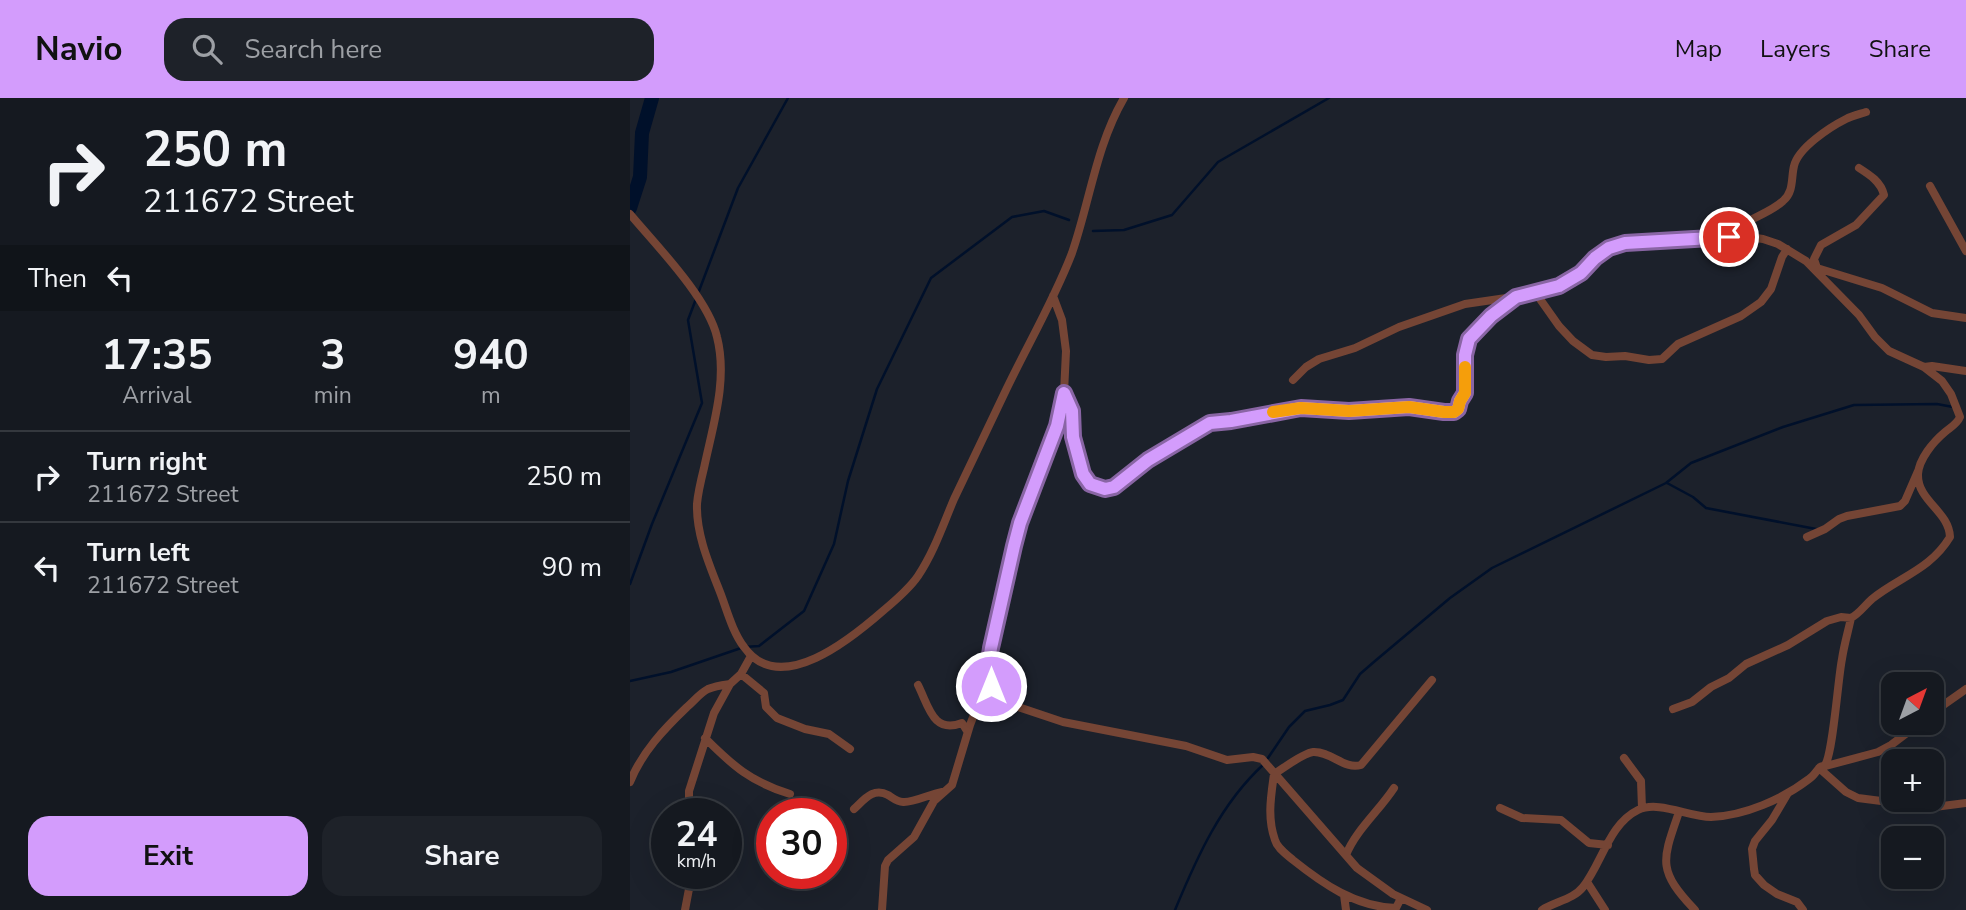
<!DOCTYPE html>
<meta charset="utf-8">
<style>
body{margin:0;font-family:"Nunito Sans",sans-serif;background:#1e2229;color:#f1f3f6;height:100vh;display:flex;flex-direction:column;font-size:26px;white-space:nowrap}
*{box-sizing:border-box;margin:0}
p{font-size:23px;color:#9da0a5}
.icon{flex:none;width:38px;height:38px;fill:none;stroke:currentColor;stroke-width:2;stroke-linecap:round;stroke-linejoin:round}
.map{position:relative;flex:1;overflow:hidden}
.drawer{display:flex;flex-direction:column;background:#151920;width:630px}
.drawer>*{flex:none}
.hud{background:#151920;color:#f1f3f6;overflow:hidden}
.needle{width:46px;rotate:41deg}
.tools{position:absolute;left:1251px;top:574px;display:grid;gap:14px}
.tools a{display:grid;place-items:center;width:63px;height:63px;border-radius:14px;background:#151920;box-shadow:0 7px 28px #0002,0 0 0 2px #34383e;font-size:35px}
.speed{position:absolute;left:21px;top:700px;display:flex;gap:14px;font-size:35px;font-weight:700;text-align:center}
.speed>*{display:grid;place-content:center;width:91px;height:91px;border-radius:50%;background:#151920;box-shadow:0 7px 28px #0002,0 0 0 2px #34383e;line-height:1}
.speed small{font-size:18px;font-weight:400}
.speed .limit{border:10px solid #d22;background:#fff;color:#111}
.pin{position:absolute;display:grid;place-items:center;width:60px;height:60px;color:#fff;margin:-30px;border:4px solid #fff;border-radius:50%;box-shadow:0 2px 7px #0007}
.me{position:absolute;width:77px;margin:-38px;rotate:0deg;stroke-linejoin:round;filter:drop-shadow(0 0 5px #0008)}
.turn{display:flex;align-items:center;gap:24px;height:147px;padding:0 28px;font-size:32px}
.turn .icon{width:91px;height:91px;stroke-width:2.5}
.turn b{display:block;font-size:49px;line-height:60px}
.then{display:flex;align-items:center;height:66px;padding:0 28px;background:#0003;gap:14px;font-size:26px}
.eta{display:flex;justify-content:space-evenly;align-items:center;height:119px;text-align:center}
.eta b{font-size:42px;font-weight:700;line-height:49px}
.cta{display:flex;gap:14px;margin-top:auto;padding:14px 28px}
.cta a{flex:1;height:80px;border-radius:21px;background:#d39cfc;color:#111;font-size:28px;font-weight:700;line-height:80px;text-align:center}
.cta a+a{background:#1e2229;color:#f1f3f6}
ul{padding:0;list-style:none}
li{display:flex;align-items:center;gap:21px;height:91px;padding:0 28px;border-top:2px solid #34383e}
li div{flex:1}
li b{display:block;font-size:26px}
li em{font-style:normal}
header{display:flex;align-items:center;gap:42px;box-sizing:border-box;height:98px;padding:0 35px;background:#d39cfc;color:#111}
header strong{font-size:33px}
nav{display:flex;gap:38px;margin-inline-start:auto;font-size:24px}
.search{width:490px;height:63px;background:#1e2229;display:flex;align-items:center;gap:18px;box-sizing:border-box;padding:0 24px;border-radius:21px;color:#9da0a5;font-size:26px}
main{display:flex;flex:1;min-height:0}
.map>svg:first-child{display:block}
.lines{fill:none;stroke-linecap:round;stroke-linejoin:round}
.stream{stroke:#00102a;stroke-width:2.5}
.river{stroke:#00102a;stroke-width:14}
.minor{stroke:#754535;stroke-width:8}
.route-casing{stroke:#8965a4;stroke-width:18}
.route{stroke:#d39cfc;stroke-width:12}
.slow{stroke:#f59e0b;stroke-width:12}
</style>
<header>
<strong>Navio</strong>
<div class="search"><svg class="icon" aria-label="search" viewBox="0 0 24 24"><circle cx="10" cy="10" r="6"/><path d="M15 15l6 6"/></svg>Search here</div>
<nav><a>Map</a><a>Layers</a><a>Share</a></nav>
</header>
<main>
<section class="drawer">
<div class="hud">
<div class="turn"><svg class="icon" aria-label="right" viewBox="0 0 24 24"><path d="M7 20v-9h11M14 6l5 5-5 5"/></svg><div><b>250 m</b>211672 Street</div></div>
<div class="then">Then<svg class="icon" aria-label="left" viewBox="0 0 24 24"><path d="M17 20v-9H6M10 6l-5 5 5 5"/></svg></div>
</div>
<div class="eta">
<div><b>17:35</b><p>Arrival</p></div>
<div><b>3</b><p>min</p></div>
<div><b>940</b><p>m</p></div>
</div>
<ul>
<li><svg class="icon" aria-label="right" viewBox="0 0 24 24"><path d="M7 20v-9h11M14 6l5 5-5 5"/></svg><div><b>Turn right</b><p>211672 Street</p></div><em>250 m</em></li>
<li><svg class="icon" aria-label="left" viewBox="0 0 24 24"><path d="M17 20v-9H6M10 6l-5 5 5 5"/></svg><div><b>Turn left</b><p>211672 Street</p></div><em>90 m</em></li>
</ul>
<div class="cta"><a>Exit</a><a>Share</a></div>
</section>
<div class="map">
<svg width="1336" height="812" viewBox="0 0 1336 812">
<rect width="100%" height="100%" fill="#1c212b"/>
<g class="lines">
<path class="stream" d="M463,133L494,132L542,117L588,64L699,0
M1037,385L1063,399L1076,410L1186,431
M0,486L22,426L72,305L58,222L108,90L158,0
M0,583L41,574L114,549L129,548L174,513L204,446L218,383L247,291L301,180L382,119L414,113L439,122
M638,660L659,629L675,613L700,607L713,602L730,576L745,563L820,500L862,470L1036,385L1061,365L1153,329L1224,307L1307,306L1323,309
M545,812C567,759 591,705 634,666"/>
<path class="river" d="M0,110L10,79L12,35L22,0"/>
<path class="minor" d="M1300,88L1336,153
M0,116C26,147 78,200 87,239C98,282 83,327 74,370C71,382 68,394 67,406C66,436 79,466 90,494C97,512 102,533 114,549C150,600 222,540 254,512C266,502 279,491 288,478C304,454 313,427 324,401C341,365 359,328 376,292C398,246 424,202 442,155C460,103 466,48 494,0
M1099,139C1111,122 1138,117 1153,103C1164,94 1161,80 1164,68C1168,50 1200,29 1216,21C1222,18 1230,16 1236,14
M1187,170L1184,161L1191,147L1226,127L1254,97C1251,84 1240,77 1229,70
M1186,172L1187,170L1252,190L1302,215L1336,220
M905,194L929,228L943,243L962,257L976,259L995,258L1019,262L1032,261L1048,246L1111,218L1131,204L1141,191L1152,159L1157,151
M423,198L432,222L436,253L434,295L442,313L443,339L453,376L460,385L468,390L475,391L484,389L518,362L580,325L601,323L671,310L718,313L779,309L814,314H824L828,311L830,303L835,295V257L839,241L861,218L886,199L929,188L951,175L965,160L979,150L995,145L1047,142L1077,139H1119L1133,141L1148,146L1176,163L1229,217L1245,239L1259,253L1294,269L1312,283L1321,296L1330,319C1327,326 1321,329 1315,334C1303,344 1289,361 1288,376C1287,403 1319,413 1320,439C1300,472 1269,479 1242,501C1234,508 1230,515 1221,520C1218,534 1214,547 1212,561C1208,580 1203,656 1195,667C1194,668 1192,668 1190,669C1186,673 1184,678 1179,681C1153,701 1114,718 1081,719C1059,719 1028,702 1008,712C979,726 972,765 953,789C944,801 924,804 912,812
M1294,269L1302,268L1336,273
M663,282L676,269L689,261L725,250L769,229L835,206L883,199
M434,298L427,328L390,425L384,448L359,563V583L365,595L366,593L382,607L433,624L556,648L597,662L623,659L632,661L727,770L763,796L797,812
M1177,439L1195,431L1209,421L1217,418L1270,408L1275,403L1288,373
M111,576L134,595L136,609L147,620L175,631L199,636L220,651
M288,587C299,609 303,636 332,625L337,633
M1043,611L1062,604L1081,589L1099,580L1116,566L1158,547L1197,523L1211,519L1221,520
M1302,615L1336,591
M75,640C103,668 121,684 160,696
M994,660L1011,683L1012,710
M1192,669L1248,654L1261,647L1290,625
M1189,670L1216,694L1228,700L1259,704L1289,711L1336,705
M0,684C12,654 34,631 57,609C64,603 70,595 78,591C85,588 93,587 100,586
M1158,695L1142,722L1125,743L1122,751L1124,771L1125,777L1134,787L1147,796L1167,804L1173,812
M870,710L892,720L931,722L959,745L978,747
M224,711C234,702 243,689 258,697C263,700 267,704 273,704C283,705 300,696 312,694
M1049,714C1032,763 1027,772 1065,812
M59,716V693L84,615L100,586L111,576L121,558
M716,757C726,732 749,713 764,690
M957,784L975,812
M714,797L716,812
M771,800L766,810C726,809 693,786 663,762C656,756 647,750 645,742C637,720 641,698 644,676C654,670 673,655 683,654C701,653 714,672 731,667L802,582
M55,812L62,775
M252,812L255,768L258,762L284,739L304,703L322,687L340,627L347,609L358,596L365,595"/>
</g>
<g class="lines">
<g class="route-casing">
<path id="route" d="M361,588L359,563L361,550L384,448L390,425L427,328L434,295L442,313L443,339L453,376L460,386L475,391L484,389L518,362L580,325L601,323L671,310L719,313L779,309L814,314H824L828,311L830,303L835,295V257L839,241L861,218L886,199L929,188L951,175L965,160L979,150L995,145L1099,139"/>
</g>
<use href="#route" class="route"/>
<path class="slow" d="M643,314L671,310L719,313L779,309L814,314H824L828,311L830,303L835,295V269"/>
</g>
</svg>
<div class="tools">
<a><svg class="needle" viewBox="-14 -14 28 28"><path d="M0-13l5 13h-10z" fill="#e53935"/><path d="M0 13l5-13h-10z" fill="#9da0a5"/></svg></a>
<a>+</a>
<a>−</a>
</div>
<div class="speed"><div>24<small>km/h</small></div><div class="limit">30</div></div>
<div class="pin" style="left:1099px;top:139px;background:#d93025"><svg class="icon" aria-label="arrive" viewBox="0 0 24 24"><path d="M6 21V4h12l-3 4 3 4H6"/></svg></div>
<svg class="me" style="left:361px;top:588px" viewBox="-20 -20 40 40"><circle r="17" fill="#d39cfc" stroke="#fff" stroke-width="3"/><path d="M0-11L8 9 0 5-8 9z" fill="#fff"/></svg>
</div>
</main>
